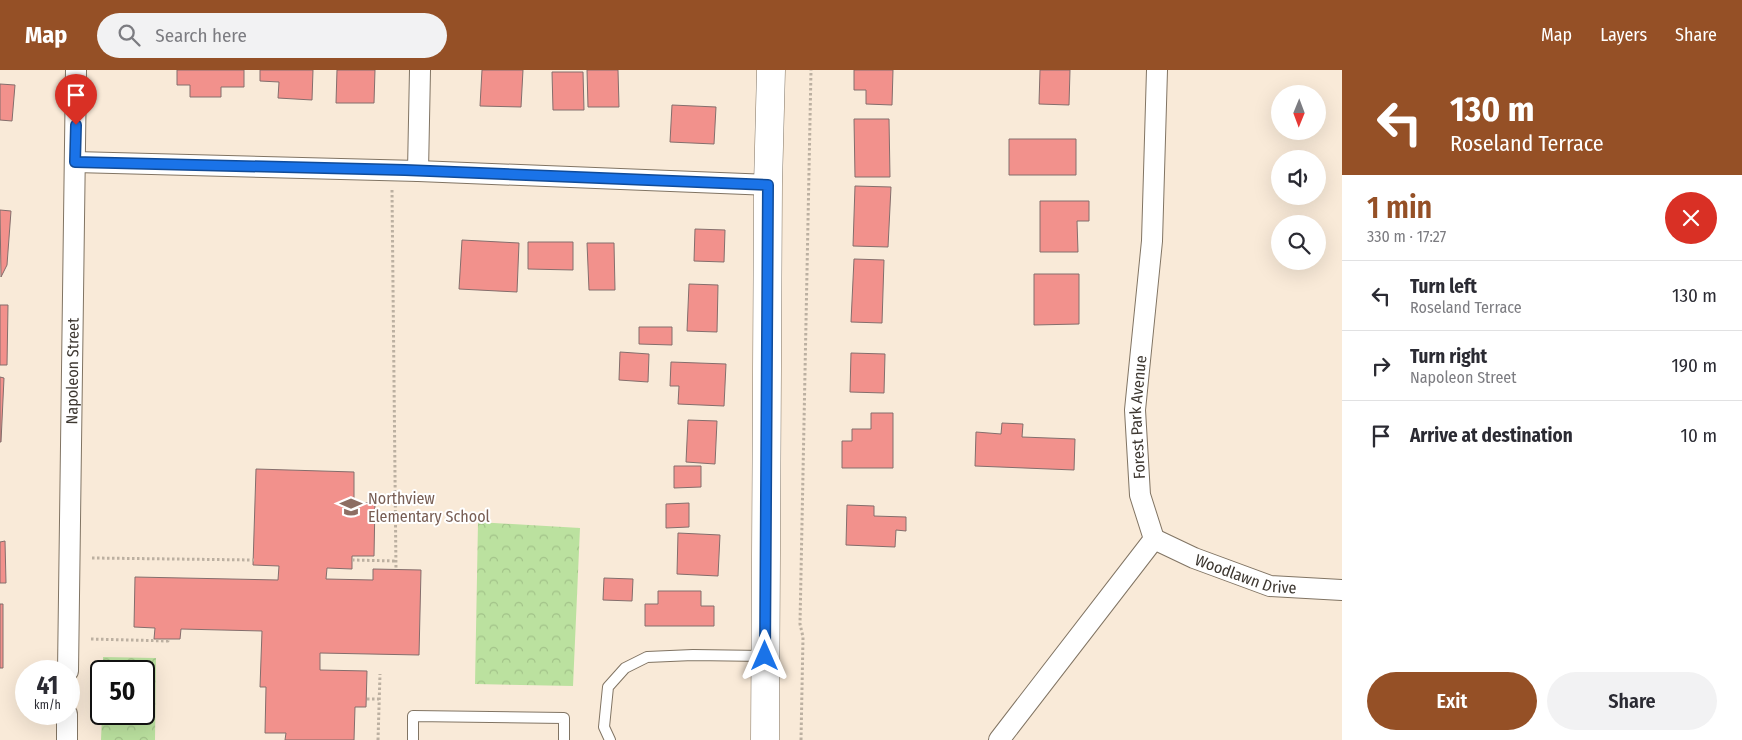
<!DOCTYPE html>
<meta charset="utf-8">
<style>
body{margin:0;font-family:"Fira Sans Condensed",sans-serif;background:#f2f2f3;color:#2b2b33;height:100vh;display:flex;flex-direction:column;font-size:19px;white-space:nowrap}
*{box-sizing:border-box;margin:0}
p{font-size:16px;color:#7c7c81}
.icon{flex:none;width:28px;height:28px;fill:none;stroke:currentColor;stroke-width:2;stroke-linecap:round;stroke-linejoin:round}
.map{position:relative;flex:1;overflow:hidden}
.sheet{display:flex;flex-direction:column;background:#fff;width:400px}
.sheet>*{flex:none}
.banner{background:#955026;color:#fff;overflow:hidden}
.needle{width:32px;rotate:181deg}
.tools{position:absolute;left:1271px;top:15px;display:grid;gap:10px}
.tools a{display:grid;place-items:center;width:55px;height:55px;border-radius:50%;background:#fff;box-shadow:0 5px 20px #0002;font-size:25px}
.speed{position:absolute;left:15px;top:590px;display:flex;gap:10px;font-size:25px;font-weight:700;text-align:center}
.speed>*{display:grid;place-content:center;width:65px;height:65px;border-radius:50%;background:#fff;box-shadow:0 5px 20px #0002;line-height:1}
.speed small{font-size:12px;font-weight:400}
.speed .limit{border:2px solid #111;border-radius:8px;background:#fff;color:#111}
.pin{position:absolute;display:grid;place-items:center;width:42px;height:42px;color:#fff;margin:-51px -21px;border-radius:50% 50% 50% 0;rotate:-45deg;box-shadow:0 0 5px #0007}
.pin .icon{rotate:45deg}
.me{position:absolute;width:55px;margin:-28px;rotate:0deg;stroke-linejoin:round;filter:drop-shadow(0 0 4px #0008)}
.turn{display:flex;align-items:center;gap:18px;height:105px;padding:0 25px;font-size:22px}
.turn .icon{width:65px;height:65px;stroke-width:2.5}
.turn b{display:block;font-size:35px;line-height:42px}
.round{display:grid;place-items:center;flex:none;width:52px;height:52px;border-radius:26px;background:#f2f2f3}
.head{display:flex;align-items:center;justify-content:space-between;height:85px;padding:0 25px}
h1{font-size:30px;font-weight:600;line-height:38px;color:#955026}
.action{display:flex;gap:10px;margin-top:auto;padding:10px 25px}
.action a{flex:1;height:58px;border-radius:30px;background:#955026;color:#fff;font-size:20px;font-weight:600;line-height:58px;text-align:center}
.action a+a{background:#f2f2f3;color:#2b2b33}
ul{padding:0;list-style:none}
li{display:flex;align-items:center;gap:15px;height:70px;padding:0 25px;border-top:1px solid #e1e1e2}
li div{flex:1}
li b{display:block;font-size:19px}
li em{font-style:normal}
header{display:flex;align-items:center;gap:30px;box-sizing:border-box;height:70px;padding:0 25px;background:#955026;color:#fff}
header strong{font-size:24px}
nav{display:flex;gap:28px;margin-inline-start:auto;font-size:18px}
.search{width:350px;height:45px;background:#f2f2f3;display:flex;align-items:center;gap:12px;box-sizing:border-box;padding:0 18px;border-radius:28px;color:#7c7c81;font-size:19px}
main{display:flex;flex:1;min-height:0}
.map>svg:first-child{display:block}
.park{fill:url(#park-crowns)}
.building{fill:#f2918c;stroke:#846e6c}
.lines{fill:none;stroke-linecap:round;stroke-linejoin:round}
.lane-casing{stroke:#817463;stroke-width:12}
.street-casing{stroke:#817463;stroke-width:22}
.secondary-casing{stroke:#817463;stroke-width:29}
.path{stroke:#bcb0a1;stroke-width:3;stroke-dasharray:2.5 2.5;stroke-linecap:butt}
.lane{stroke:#fff;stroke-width:10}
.street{stroke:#fff;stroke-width:20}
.secondary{stroke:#fff;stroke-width:28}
.route-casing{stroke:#114b97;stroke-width:12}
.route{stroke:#1a73e8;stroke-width:9}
.labels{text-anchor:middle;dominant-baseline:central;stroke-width:4;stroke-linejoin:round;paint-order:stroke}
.street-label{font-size:16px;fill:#3d3730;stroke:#fff}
.education-label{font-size:16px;fill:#785e54;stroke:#fff;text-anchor:start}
</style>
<header>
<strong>Map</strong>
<div class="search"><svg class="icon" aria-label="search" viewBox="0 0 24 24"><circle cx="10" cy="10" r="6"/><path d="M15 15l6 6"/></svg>Search here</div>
<nav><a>Map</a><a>Layers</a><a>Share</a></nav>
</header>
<main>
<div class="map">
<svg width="1342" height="670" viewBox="0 0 1342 670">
<defs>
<pattern id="park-crowns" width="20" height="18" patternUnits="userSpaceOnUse" patternTransform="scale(1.25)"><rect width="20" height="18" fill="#bbe19f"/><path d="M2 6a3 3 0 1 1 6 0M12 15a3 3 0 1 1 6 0" fill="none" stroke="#a2c289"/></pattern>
</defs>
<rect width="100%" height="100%" fill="#f9ead8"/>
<path class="park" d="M478,452L580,458L573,616L475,614Z
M103,587L156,588L155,670H101L102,644H144V601H103Z"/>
<path class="building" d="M177,0H244V17H221V27H190V15H177Z
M260,0H313L312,30L278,28L279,12L260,11Z
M337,0H375L374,33H336Z
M482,0H523L521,37L480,36Z
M587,0H618L619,37H588Z
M854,0H893L892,35L866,34V20H854Z
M1040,0H1070L1069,35L1039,34Z
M552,2H583L584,40H553Z
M0,14L15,15L12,51L0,50Z
M672,35L716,37L714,74L670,72Z
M854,49H889L890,107H855Z
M1009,69H1076V105H1009Z
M855,116L891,117L888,177L853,176Z
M1040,131H1089V151H1077L1078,182H1040Z
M0,140L11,141L7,195L1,207Z
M695,159L725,160L724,192L694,191Z
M462,170L519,173L517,222L459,219Z
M528,172H573V200L528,199Z
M587,173H614L615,220H589Z
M854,189L884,190L882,253L851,252Z
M1034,204H1079V254L1034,255Z
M689,214L718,215L717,262L687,261Z
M0,235H8L7,295H0Z
M639,257H672V275L639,274Z
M620,282L649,284L648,312L619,310Z
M851,283L885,284L884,323L850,322Z
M671,292L726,294L724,336L678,334L679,316H670Z
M0,307L4,308L1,372H0Z
M871,343H893V398H842V371H852V359H871Z
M688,350L717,351L715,394L686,392Z
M1002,353L1023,354L1022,367L1075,369L1074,400L975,396L976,362L1001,364Z
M674,396H701V417L674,418Z
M256,399L354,402V432L375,433L374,486H352V499L327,498L326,509L373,510V499L421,500L419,585L320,583V600L367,601L366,637H355L354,670H285L286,663H265L266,617H260L262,561L181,559L180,569H154L155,558L134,557L135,507L278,510L279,496L253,495Z
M689,433V457L666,458V434Z
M847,435L874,436V446L906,447V461L896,460L895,477L846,475Z
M678,463L720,465L718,506L677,504Z
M5,471L6,513H0V472Z
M604,508L633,509L632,531L603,530Z
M658,521H701V536H714V556H645V534H658Z
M0,534H3V598H0Z"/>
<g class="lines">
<g class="lane-casing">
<path id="lane" d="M413,670V646L564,648V670
M610,670L604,657L608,617L625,598L647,587L693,585L764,586"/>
</g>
<g class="street-casing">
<g id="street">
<path d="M75,92L418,101L768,115"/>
<path d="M418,101L420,0"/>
<path id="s1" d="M1154,469L1194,488L1270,516L1342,520"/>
<path id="s2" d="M68,601L76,0"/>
<path d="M67,670V644"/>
<path id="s3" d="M999,670L1154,469L1140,425L1135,340L1152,171L1157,0"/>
</g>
</g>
<g class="secondary-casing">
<path id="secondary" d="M765,670L768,115L771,0"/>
</g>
<path class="path" d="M392,120L396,500
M92,488L254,490
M352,490L396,491
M91,569L168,571V569
M367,629H379
M378,670L380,604
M801,670L803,567L800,554L811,0"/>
<use href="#lane" class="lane"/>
<use href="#street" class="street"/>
<use href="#secondary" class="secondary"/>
</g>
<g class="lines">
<g class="route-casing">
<path id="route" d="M76,55L75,92L405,100L768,115L765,586"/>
</g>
<use href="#route" class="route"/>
</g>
<defs>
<g id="school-bare" transform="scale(1.725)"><path d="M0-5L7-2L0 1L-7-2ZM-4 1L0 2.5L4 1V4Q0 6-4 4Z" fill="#8d6e63" stroke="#fff" stroke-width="2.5" paint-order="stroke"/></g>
</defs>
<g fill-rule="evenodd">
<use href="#school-bare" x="351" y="437"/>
</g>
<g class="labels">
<g class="street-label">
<text stroke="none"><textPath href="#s2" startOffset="300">Napoleon Street</textPath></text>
<text stroke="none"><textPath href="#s3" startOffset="378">Forest Park Avenue</textPath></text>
<text stroke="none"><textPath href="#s1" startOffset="99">Woodlawn Drive</textPath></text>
</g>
<g class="education-label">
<text x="368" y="428">Northview<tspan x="368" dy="18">Elementary School</tspan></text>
</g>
</g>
</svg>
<div class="tools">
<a><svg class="needle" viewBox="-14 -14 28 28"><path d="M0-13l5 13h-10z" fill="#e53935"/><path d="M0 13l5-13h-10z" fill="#7c7c81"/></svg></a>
<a><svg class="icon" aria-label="sound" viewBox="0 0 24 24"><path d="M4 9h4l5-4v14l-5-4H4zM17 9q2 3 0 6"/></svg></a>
<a><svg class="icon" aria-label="search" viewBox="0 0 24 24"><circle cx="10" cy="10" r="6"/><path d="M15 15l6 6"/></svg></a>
</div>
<div class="speed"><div>41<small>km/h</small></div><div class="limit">50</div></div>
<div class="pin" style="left:76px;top:55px;background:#d93025"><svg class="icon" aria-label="arrive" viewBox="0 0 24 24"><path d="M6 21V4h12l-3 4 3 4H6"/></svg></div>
<svg class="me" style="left:765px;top:586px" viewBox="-20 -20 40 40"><path d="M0-17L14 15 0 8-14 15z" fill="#1a73e8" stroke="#fff" stroke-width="4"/></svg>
</div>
<section class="sheet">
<div class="banner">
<div class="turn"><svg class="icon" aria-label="left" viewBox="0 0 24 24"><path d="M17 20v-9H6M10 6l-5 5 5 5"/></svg><div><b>130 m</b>Roseland Terrace</div></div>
</div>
<div class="head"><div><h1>1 min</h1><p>330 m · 17:27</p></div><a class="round" style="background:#d93025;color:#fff"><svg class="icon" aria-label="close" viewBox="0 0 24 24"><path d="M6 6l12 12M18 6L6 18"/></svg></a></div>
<ul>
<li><svg class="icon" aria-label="left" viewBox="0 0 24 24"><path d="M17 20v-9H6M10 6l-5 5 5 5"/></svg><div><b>Turn left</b><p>Roseland Terrace</p></div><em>130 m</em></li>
<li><svg class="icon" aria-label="right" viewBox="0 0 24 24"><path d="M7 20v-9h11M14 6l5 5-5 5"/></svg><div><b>Turn right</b><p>Napoleon Street</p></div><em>190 m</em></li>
<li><svg class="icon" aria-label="arrive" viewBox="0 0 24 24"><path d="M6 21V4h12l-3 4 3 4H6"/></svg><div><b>Arrive at destination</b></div><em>10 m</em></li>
</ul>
<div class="action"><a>Exit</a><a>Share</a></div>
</section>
</main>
